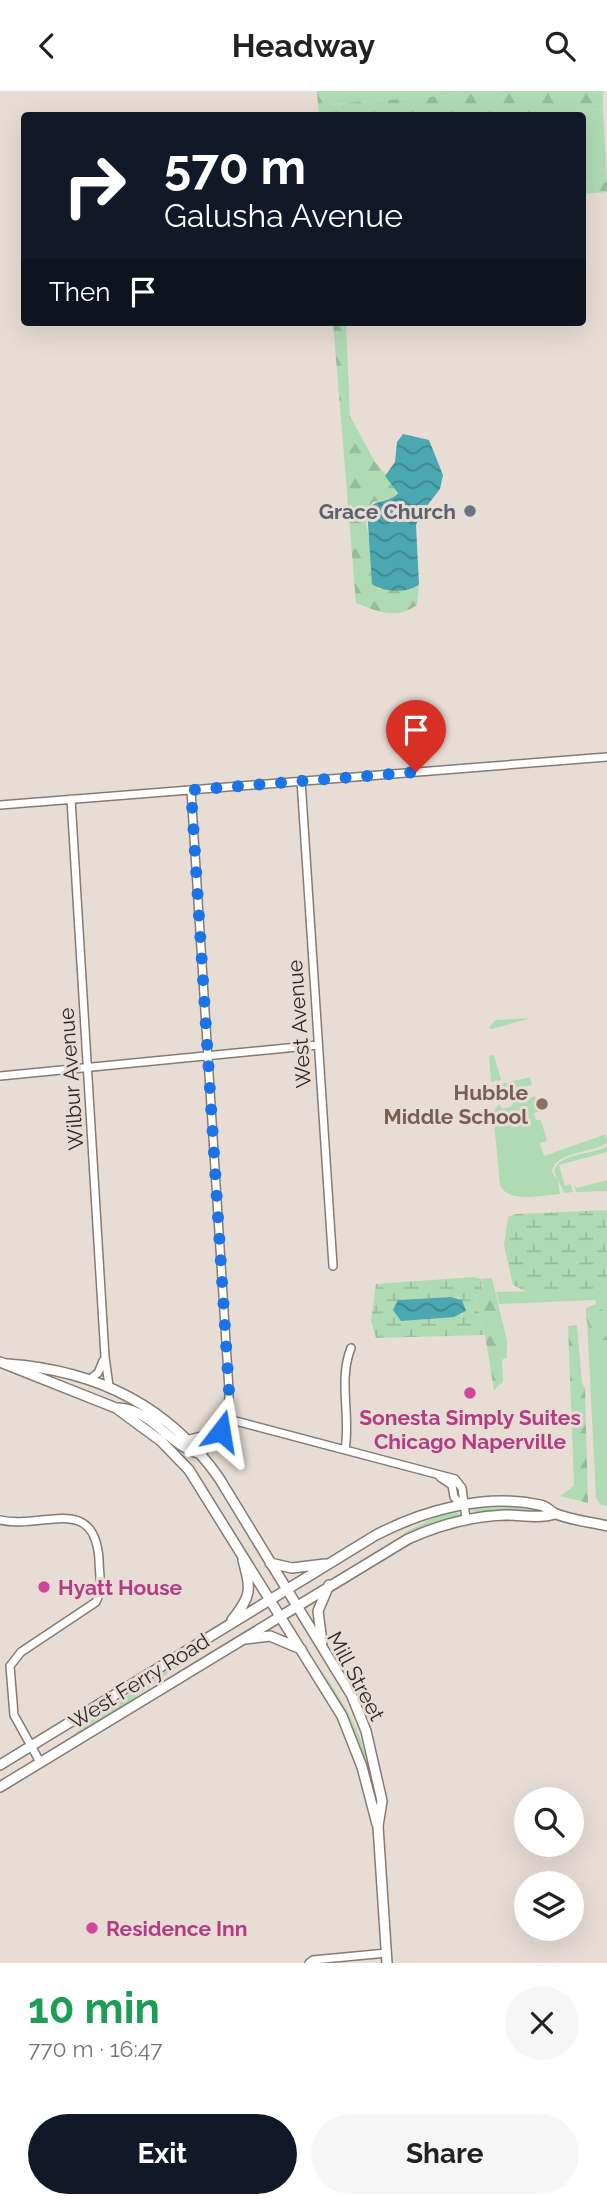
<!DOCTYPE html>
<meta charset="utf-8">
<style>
body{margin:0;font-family:Raleway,sans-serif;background:#f6f6f6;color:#222;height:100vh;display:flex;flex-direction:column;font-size:26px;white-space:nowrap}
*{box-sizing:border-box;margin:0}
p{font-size:23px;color:#767676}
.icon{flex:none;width:38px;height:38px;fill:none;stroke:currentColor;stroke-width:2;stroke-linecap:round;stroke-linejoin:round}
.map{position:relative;height:1872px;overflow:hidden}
.drawer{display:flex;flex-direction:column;background:#fff;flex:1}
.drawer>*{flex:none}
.hud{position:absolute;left:21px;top:21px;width:565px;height:214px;border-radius:7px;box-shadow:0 7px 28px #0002;background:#111827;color:#fff;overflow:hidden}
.tools{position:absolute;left:514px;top:1696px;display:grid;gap:14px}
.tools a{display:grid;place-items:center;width:70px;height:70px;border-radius:50%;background:#fff;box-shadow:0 7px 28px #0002;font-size:35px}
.pin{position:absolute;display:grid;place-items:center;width:60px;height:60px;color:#fff;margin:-72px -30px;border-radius:50% 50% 50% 0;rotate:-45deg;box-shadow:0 0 7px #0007}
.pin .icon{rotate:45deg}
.me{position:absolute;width:77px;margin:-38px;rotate:14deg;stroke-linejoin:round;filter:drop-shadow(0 0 5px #0008)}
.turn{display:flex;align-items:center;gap:24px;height:147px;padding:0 28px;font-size:32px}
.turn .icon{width:91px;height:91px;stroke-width:2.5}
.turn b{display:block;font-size:49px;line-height:60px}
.then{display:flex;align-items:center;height:66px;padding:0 28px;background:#0003;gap:14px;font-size:26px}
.round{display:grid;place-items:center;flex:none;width:74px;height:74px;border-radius:37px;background:#f6f6f6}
.head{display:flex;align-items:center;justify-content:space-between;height:119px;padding:0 28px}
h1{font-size:42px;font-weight:700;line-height:52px;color:#1e9e55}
.primary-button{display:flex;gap:14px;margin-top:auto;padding:14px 28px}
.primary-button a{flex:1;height:80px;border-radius:42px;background:#111827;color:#fff;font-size:28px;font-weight:700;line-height:80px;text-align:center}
.primary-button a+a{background:#f6f6f6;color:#222}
header{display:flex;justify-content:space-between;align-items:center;height:91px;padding:0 28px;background:#fff;font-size:32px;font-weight:700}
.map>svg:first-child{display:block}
.green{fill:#afdbb4}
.forest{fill:url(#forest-firs)}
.wetland{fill:url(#wetland-marsh);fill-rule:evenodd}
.water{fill:url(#water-waves)}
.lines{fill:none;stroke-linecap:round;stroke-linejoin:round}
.minor-casing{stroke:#857b74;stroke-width:10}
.major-casing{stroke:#857b74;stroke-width:12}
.minor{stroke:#fff;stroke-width:7}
.major{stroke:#fff;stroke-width:9}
.route{stroke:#1a73e8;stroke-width:12;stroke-dasharray:0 21.6}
.worship-dot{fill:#6b7280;stroke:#e8ddd5;stroke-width:2.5}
.education-dot{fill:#8d6e63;stroke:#e8ddd5;stroke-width:2.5}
.hotel-dot{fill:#d1479c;stroke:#e8ddd5;stroke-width:2.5}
.labels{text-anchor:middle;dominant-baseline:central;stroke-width:6;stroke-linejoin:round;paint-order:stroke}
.worship-label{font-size:21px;font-weight:bold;fill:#5b616d;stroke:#e8ddd5;text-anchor:end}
.street-label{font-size:21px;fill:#2d2926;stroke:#e8ddd5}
.education-label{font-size:21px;font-weight:bold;fill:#785e54;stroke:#e8ddd5;text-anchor:end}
.hotel-label{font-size:21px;font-weight:bold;fill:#b23c85;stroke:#e8ddd5;text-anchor:start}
</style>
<header><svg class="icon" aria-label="back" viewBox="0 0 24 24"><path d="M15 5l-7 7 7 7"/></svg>Headway<svg class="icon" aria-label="search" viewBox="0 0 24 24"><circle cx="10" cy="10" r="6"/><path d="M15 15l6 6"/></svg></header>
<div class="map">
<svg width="607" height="1872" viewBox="0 0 607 1872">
<defs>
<pattern id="forest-firs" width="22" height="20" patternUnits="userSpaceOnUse" patternTransform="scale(1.75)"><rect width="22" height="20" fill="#afdbb4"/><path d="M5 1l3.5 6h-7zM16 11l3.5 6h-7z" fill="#97bc9b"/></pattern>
<pattern id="wetland-marsh" width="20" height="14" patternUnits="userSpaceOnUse" patternTransform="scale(1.75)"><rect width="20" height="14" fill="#afdbb4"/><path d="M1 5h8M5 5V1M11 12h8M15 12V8" fill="none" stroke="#97bc9b"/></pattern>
<pattern id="water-waves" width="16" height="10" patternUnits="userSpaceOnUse" patternTransform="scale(1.75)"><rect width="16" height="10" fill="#4ba7b0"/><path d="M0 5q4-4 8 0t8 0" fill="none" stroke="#3f888f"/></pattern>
</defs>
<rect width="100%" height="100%" fill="#e8ddd5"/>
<path class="green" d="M317,0H505L318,14Z
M603,18L607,91L583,93V24H515Z
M531,927L492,938L489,937L495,929Z
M494,964L501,989L491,991L489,965Z
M530,986L532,994L502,1002L494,1000L492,995Z
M535,1005L539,1021L534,1022L536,1029H541L547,1050L540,1052L544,1065L606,1043L607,1052C591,1063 555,1060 552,1081L558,1089L560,1103C543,1104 508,1113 500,1094L493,1021L499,1013L503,1018L512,1015L513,1011Z
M607,1055V1061L559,1074L565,1095L571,1093L573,1101L564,1102L554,1080C561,1060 591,1065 607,1055Z
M607,1089V1100L576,1101L574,1093L577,1097Z
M607,1198V1222L599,1217L586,1228V1217L596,1213L595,1209L499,1213L496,1201Z
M587,1230L593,1245L598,1250L607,1249V1415L601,1414L596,1407Z
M512,1416L547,1419L546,1422L476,1421L469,1418Z
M457,1421L460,1425L402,1443L435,1426Z
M216,1547L123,1615L63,1652L98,1624Z
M320,1578C357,1629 373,1666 377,1729L371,1691L358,1649Z"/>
<path class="forest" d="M317,0H331L333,13L505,0H603V18L515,24H319Z
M607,91V101L583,103V93Z
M333,231H346L350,325L375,371L398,398L394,407L373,411L367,418L366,432L378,498L411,499L419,493L417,514C396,529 379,521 356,512Z
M492,1187L507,1250V1266L502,1269L503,1291L494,1299L485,1244L474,1201L483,1195L481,1188Z
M599,1217L607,1222V1249L598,1250L593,1245L586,1228Z
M577,1234L582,1292L585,1297L588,1412L560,1405L574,1395L568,1235Z"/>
<path class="wetland" d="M607,1119V1198L527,1201L513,1194L504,1154L508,1126L516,1123Z
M473,1186L481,1188L482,1201L474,1202L485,1244L376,1247L371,1230L376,1193ZM451,1206L460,1207L463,1223L401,1230L398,1209Z"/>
<path class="water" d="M403,343L429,349L443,384L440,398L420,424L416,434L419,493C410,503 382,501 372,493L367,418C376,408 390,412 398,402L385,385L395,371L397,351Z
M451,1206L462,1209L466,1220L454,1226L401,1230L393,1219L398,1209Z"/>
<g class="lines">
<g class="minor-casing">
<path id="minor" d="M301,689L333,1175
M191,699L229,1299C230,1328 220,1342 201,1363
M71,708L105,1266L109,1295
M0,714L607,666
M0,985L318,954
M90,1288L98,1282L103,1270
M228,1328L455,1388L462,1397L466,1428
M186,1349L205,1344L224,1332
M345,1359C351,1325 338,1289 351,1257
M440,1386L452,1394L454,1406L462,1415
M0,1429C42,1439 94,1402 99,1468C99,1482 103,1497 96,1511L21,1561L10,1575L14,1624L40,1671
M309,1872L313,1869L387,1862"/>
</g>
<g class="major-casing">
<path id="major" d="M0,1271L116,1317L161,1350L189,1379L342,1625L362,1676L377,1733
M7,1273C94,1279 168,1314 219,1387L352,1605L366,1640L382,1710L378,1735L387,1872
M118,1317C153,1319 167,1353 198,1362
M270,1472L292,1477L325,1473
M232,1529C252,1504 251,1499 243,1469
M245,1548L270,1545L301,1558
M322,1551L318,1520L329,1494
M0,1674L376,1444C424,1419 486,1402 540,1414C546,1415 549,1419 554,1422C569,1429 591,1431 607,1435
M0,1696L408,1448C439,1434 471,1425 505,1424C522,1424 539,1428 555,1423"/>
</g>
<use href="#minor" class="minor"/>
<use href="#major" class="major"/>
</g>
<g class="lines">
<path class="route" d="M221,1340L228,1328L229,1300L191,699L416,681"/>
</g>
<circle class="worship-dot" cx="470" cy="420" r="7"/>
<circle class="education-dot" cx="542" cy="1013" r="7"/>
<g class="hotel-dot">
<circle cx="470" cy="1302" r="7"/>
<circle cx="44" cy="1496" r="7"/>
<circle cx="92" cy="1837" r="7"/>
</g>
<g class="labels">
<g class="worship-label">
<text x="456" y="420">Grace Church</text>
</g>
<g class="street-label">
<text transform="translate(299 933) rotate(-94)">West Avenue</text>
<text transform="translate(71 988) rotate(-94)">Wilbur Avenue</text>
<text transform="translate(356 1585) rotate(62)">Mill Street</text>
<text transform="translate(139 1590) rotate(-32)">West Ferry Road</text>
</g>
<g class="education-label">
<text x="528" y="1001">Hubble<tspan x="528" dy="24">Middle School</tspan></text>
</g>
<g class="hotel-label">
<text x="470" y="1326" text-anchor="middle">Sonesta Simply Suites<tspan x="470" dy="24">Chicago Naperville</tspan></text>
<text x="58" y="1496">Hyatt House</text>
<text x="106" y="1837">Residence Inn</text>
</g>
</g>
</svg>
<div class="tools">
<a><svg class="icon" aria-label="search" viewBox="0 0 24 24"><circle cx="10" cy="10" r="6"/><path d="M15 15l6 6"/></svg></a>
<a><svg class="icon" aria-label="layers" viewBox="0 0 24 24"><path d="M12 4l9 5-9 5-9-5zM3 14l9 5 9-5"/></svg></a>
</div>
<div class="pin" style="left:416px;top:681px;background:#d93025"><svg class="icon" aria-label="arrive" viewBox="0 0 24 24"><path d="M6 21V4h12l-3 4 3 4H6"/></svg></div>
<svg class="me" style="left:221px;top:1340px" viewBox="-20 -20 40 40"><path d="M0-17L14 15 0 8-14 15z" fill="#1a73e8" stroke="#fff" stroke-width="4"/></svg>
<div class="hud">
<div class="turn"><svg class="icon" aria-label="right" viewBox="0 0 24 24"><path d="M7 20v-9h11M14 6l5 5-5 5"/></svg><div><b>570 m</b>Galusha Avenue</div></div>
<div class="then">Then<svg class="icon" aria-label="arrive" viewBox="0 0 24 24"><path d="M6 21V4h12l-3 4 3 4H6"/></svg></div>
</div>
</div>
<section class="drawer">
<div class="head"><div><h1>10 min</h1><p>770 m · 16:47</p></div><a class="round"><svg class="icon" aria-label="close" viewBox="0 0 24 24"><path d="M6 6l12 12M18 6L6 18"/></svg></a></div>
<div class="primary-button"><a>Exit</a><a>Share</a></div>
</section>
